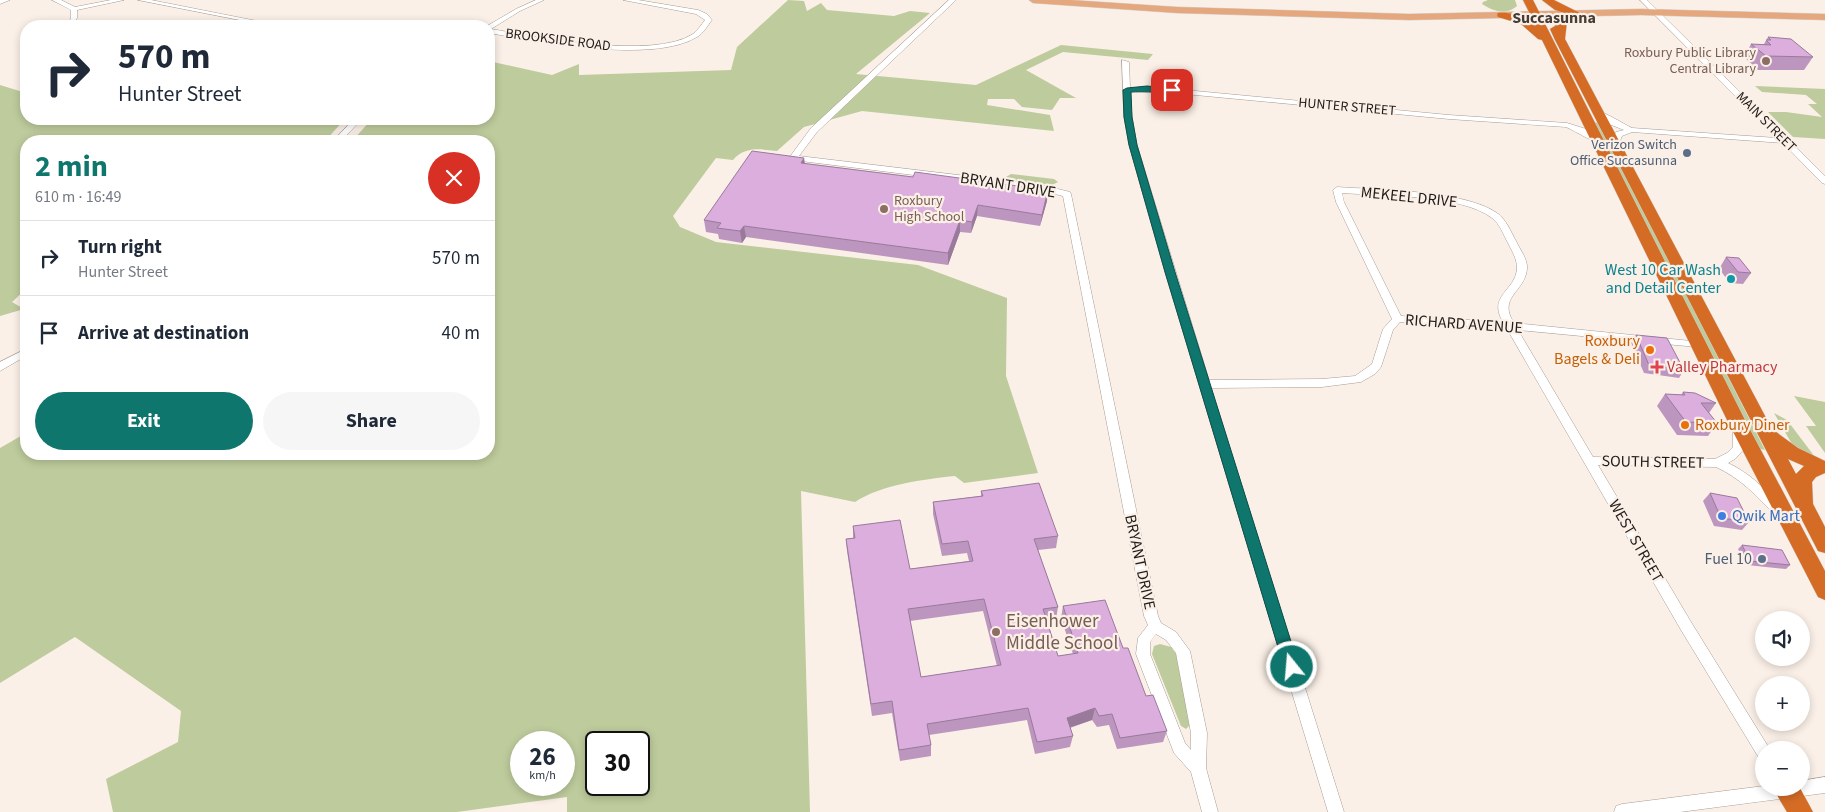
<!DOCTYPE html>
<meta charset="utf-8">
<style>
body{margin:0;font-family:"Source Sans 3",sans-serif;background:#f6f6f7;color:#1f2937;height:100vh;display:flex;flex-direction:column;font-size:19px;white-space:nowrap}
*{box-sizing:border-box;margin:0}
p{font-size:16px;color:#747a83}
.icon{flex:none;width:28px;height:28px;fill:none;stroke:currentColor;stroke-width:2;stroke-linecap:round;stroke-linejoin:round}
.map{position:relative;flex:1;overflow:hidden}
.drawer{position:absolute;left:20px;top:135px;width:475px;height:325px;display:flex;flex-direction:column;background:#fff;border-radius:20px;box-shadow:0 2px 8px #0003}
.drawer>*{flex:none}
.guide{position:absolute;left:20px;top:20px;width:475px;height:105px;border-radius:20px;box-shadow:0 2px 8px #0003;background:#fff;color:#1f2937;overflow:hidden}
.controls{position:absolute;left:1755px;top:611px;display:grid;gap:10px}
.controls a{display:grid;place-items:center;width:55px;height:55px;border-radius:50%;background:#fff;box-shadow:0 2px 8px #0003;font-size:25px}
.speed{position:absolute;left:510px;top:731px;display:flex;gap:10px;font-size:25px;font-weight:700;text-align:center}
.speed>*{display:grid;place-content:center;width:65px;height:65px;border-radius:50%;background:#fff;box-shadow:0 2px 8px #0003;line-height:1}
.speed small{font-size:12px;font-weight:400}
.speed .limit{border:2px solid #111;border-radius:8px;background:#fff;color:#111}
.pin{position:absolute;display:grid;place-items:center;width:42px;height:42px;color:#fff;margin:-21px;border-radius:10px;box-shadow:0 2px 8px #0006}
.me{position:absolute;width:55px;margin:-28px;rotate:343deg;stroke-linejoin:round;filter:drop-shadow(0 0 4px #0008)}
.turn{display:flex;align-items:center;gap:18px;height:105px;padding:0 15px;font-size:22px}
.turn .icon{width:65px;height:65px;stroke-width:2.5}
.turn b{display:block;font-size:35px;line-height:42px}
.round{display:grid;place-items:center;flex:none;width:52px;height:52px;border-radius:26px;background:#f6f6f7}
.summary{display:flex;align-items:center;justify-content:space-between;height:85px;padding:0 15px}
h1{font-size:30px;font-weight:700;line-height:38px;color:#0f766e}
.action{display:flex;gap:10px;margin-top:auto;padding:10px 15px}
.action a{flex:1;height:58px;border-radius:30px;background:#0f766e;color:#fff;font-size:20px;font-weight:700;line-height:58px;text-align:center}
.action a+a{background:#f6f6f7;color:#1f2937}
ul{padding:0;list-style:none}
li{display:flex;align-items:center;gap:15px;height:75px;padding:0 15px;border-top:1px solid #e0e1e3}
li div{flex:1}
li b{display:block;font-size:19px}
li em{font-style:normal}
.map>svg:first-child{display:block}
.green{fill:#becb9c;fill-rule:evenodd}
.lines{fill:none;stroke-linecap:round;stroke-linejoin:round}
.minor-casing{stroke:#a79c94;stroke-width:1}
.major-casing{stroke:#d2d2d1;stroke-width:1}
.highway-casing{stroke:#d2d2d1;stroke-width:1}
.minor{fill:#fff;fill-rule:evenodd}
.major{fill:#e5a77d;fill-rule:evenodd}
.highway{fill:#d46c26;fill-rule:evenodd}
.wall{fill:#bc96be;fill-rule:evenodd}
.shaded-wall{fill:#997a9b}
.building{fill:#dbaedd;stroke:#997a9b;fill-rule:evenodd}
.route{fill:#0f766e;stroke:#0a4d48}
.education-dot{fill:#8d6e63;stroke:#fbf0e7;stroke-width:2}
.service-dot{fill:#5c6f8a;stroke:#fbf0e7;stroke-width:2}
.culture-dot{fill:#0f9aa8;stroke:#fbf0e7;stroke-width:2}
.food-dot{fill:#e8710a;stroke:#fbf0e7;stroke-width:2}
.health-dot{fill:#e0444e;stroke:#fbf0e7;stroke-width:2}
.shop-dot{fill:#3f7fe0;stroke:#fbf0e7;stroke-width:2}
.labels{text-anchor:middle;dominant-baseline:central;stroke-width:4.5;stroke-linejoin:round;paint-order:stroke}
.far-street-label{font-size:14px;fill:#201c19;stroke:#fbf0e7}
.far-education-label{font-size:14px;fill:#785e54;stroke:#fbf0e7;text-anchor:end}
.far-service-label{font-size:14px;fill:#4e5e75;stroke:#fbf0e7;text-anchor:end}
.far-quarter-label{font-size:16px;font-weight:bold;fill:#463d36;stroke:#fbf0e7}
.street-label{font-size:16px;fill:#201c19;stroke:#fbf0e7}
.culture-label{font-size:16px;fill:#0d838f;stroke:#fbf0e7;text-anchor:end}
.food-label{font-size:16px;fill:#c56008;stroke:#fbf0e7;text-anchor:end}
.health-label{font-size:16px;fill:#be3a42;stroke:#fbf0e7;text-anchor:start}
.shop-label{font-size:16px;fill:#366cbe;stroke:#fbf0e7;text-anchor:start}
.service-label{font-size:16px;fill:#4e5e75;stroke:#fbf0e7;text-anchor:end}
.near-education-label{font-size:19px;fill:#785e54;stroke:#fbf0e7;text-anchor:start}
</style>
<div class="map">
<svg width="1825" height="812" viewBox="0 0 1825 812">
<rect width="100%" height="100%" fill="#fbf0e7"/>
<path class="green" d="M788,0L804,1L807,11L821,3L827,10L894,16L910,11L930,13L856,74L976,85L1061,45L1153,54L1148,60L1063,52L1026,70L1076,98H1060L1052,110L1022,107L1014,99H988L987,105L1050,115L1054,131L862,111L804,127L777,151C760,149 745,146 733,160L716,158L673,216L680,227L716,242L918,265L1007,298L1006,376L1038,473L964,483L955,476C925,479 880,485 855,502L801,491L810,812H567V797L457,812H113L106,779L178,742L181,711L75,637L0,683V448L26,433V454H489V141H352L372,119H489V65L493,62L552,75L579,64V75L731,70L737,47ZM521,742H564V785H521ZM596,742H639V785H596Z
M1488,0H1515L1517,6C1506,16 1493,11 1482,4L1483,2Z
M0,85L26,93V119H345L325,141H26V289L12,302L24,309L0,316Z
M1755,86L1825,89V139L1793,137L1768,112H1786L1822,117L1808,104H1817L1806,95L1762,92Z
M1593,122L1599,123L1765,450L1756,448Z
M1011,174L1054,179L1058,182L1052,185L1003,179Z
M1794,396L1825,402V453L1806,426H1816Z
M1774,413L1787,420L1815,457L1796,451Z
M1160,644L1171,647L1176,654L1190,725L1186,729L1181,726L1152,654L1154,646Z"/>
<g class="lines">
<g class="minor-casing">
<path id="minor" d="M0,0H10L0,4Z
M52,0H61L75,7L111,0H124L77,10V18L73,26H67L71,18V10Z
M138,0H151L282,26H270Z
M536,0H544L520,11L491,29C538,37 653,60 693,34C697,31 702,24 705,20L696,14L623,0H638L698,10L707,14L712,20C708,25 703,34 697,37C653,64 539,42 489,33V26H487L516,9Z
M949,0H956L817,132L799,156L1042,185L1070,192L1071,194L1158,616L1161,623L1176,632L1190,651L1207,733L1206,768L1218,812H1202L1191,772L1174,753L1136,654L1138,638L1148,625L1144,616L1063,196L1042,191L793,160L789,158L811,128ZM1156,634L1166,640L1176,653L1191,733V750L1185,743L1150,654V642Z
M1640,0H1647L1825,176V184L1822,183L1783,143L1632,132L1622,136L1618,146H1612L1611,144L1616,132L1624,130L1609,124L1595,114V110C1601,110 1624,124 1632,128L1777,138Z
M1122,60L1129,62L1130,88L1153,87L1449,115L1567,123L1586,129L1601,139V143C1594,143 1575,131 1566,127L1449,119L1153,91L1130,92L1132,117L1137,145L1209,380L1322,379L1355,376L1372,364L1383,329L1392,319L1336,202L1333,190L1337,187C1378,190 1464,190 1497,213C1506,219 1511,232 1516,241C1520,250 1528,259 1527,269C1525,292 1497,297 1514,323L1701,342L1702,344L1697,347L1518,330L1593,457L1715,459L1727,453L1733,447V430L1735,427L1739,426L1745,430V448L1735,459L1728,463C1750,473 1766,490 1782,508L1784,511L1782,514H1774C1756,495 1740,478 1716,467L1598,465L1691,622L1769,748L1770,750H1764V760L1759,758L1681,630L1507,329L1400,322L1393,330L1381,367L1375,374L1361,382L1322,387L1211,388L1344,812H1328L1165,272L1129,145L1124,117ZM1342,193C1381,196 1461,194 1492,218C1500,224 1503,234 1508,243C1512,251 1517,259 1517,268C1516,291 1487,295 1503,322L1401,316L1344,202Z
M354,119H362L341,141H333Z
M26,349V356L0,371V362Z
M1825,777V793L1680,812H1614L1616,806L1622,804L1764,786V788H1801V781Z"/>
</g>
<g class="major-casing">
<path id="major" d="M1029,0H1070L1177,7L1409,14L1641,9L1825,14V20L1641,15L1409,20L1177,13L1033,3Z"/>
</g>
<g class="highway-casing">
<path id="highway" d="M1523,0H1533L1746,422L1825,571V600L1818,597L1728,422L1542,40L1538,39L1521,24L1498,17L1497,15L1498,13C1510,11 1527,18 1536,26Z
M1542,0H1554L1580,13L1567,21L1565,39L1772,429L1798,448L1825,461V473L1816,477L1812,482L1813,504L1825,527V553L1818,551L1555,40L1550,29L1555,26L1559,17L1565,13L1555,10ZM1788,459L1804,466L1796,474Z
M1775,788H1800L1813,812H1787L1778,797Z"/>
</g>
<use href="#minor" class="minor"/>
<use href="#major" class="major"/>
<use href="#highway" class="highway"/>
</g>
<path class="wall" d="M1768,37L1813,57L1804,70H1758L1744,57L1751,44H1764Z
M804,158L805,164L1047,201L1040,226L977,216L971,233L960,232L948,265L746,237L742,243L719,239L718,234L706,232L704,220Z
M1726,257L1751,273L1743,284L1730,283L1719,269Z
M1636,335L1684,370L1679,378L1644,373L1631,343Z
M1683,392L1716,403L1709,413L1717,423L1708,436L1677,435L1657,406L1665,394L1681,395Z
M981,491L1058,536L1056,548L1038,550L1058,607L1056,619L1047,620L1058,656L1073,654L1061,618L1063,606L1123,648L1146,696L1167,731L1163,742L1117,749L1109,725L1097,727L1092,720L1070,728L1073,736L1070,747L1035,754L1027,720L929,735L931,745V756L900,761L892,713L872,716L847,551L846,539L853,538V526L910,569L969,561L967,553L942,556L933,514V502L981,496ZM983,611L997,666L921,677L910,621Z
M1710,493L1749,522L1742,530L1714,526L1703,501Z
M1742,545L1790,565L1786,569L1747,565L1738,549Z"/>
<path class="shaded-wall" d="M804,158L805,169L801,163Z
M1048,190L1047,201L1040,226L1042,215Z
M978,205L977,216L971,233L972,222Z
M960,220V232L948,265V253Z
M744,226L746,237L742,243L740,231Z
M1095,708L1092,720L1065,729L1067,718Z"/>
<path class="building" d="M1768,37L1791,39L1813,57L1766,56L1751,44L1771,45L1766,40H1771Z
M752,151L804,158L801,163L913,177L915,172L1048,190L1042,215L978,205L972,222L960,220L948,253L744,226L740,231L717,228L721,223L704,220Z
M1726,257L1739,258L1751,273L1738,272Z
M1636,335L1667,338L1684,370L1649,365Z
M1683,392L1695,393L1716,403H1701L1717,423L1686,422L1665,394L1685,395Z
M1039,483L1058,536L1034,539L1058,607L1043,609L1058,656L1078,653L1063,606L1105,600L1123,648H1128L1146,696L1153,695L1167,731L1120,738L1112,714L1099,716L1095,708L1067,718L1073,736L1037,742L1028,708L927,724L931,745L899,750L892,701L871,704L846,539L855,538L853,526L900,520L910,569L973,561L968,541L942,544L933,502L983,496L981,491ZM984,599L1001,665L921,677L908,609Z
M1710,493L1737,498L1749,522L1721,518Z
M1742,545L1782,550L1790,565L1750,561Z"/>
<path class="route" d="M1147,86L1172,88L1176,90C1171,94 1141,91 1131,92L1132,117L1137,145L1175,272L1299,667L1297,672L1292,674L1287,672L1284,667L1165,272L1129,145L1124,117L1123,90L1127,88Z"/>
<g class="education-dot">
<circle cx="1766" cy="61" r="5"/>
<circle cx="884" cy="209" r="5"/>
<circle cx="996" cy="632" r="5"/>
</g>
<g class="service-dot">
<circle cx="1687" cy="153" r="5"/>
<circle cx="1762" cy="559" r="5"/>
</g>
<circle class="culture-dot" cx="1731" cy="279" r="5"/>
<g class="food-dot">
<circle cx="1650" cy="350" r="5"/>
<circle cx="1685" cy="425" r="5"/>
</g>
<path class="health-dot" d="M1654.5 359.5h5v5h5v5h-5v5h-5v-5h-5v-5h5z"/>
<circle class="shop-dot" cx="1722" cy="516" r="5"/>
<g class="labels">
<g class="far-street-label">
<text transform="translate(558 40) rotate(7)">BROOKSIDE ROAD</text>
<text transform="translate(1347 107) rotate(5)">HUNTER STREET</text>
<text transform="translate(1766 122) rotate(45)">MAIN STREET</text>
</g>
<g class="far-education-label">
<text x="1756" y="53">Roxbury Public Library<tspan x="1756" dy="16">Central Library</tspan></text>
<text x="894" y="201" text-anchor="start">Roxbury<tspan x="894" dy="16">High School</tspan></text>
</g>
<g class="far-service-label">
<text x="1677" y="145">Verizon Switch<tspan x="1677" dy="16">Office Succasunna</tspan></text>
</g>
<g class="far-quarter-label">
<text x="1554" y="18">Succasunna</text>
</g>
<g class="street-label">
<text transform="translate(1008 185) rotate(9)">BRYANT DRIVE</text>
<text transform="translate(1409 197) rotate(6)">MEKEEL DRIVE</text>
<text transform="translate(1464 324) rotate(4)">RICHARD AVENUE</text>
<text transform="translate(1653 462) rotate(1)">SOUTH STREET</text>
<text transform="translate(1636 541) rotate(60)">WEST STREET</text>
<text transform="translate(1140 562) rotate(78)">BRYANT DRIVE</text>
</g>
<g class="culture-label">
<text x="1721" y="270">West 10 Car Wash<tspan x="1721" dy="18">and Detail Center</tspan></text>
</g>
<g class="food-label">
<text x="1640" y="341">Roxbury<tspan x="1640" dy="18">Bagels &amp; Deli</tspan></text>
<text x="1695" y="425" text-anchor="start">Roxbury Diner</text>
</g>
<g class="health-label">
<text x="1667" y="367">Valley Pharmacy</text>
</g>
<g class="shop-label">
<text x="1732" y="516">Qwik Mart</text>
</g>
<g class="service-label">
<text x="1752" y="559">Fuel 10</text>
</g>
<g class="near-education-label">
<text x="1006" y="621">Eisenhower<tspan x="1006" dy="22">Middle School</tspan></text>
</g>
</g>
</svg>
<div class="controls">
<a><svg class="icon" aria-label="sound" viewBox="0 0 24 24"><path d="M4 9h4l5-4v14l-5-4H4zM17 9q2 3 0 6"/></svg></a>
<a>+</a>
<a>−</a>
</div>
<div class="speed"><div>26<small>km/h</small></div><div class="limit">30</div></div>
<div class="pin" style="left:1172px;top:90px;background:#d93025"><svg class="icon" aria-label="arrive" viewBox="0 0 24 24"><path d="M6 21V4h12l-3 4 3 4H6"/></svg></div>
<svg class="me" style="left:1292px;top:667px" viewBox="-20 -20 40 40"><circle r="17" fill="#0f766e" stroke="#fff" stroke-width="3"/><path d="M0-11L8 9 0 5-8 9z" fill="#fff"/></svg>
<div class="guide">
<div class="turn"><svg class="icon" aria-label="right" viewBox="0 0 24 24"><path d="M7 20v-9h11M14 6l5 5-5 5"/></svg><div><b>570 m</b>Hunter Street</div></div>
</div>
<section class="drawer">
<div class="summary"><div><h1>2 min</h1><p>610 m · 16:49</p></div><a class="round" style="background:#d93025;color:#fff"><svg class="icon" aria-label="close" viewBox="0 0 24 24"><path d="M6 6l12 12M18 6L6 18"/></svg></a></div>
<ul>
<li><svg class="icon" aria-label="right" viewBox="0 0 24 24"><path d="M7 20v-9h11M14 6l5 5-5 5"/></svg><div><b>Turn right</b><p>Hunter Street</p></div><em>570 m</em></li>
<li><svg class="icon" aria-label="arrive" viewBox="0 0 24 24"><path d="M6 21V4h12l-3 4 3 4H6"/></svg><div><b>Arrive at destination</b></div><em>40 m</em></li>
</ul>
<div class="action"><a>Exit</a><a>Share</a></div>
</section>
</div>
